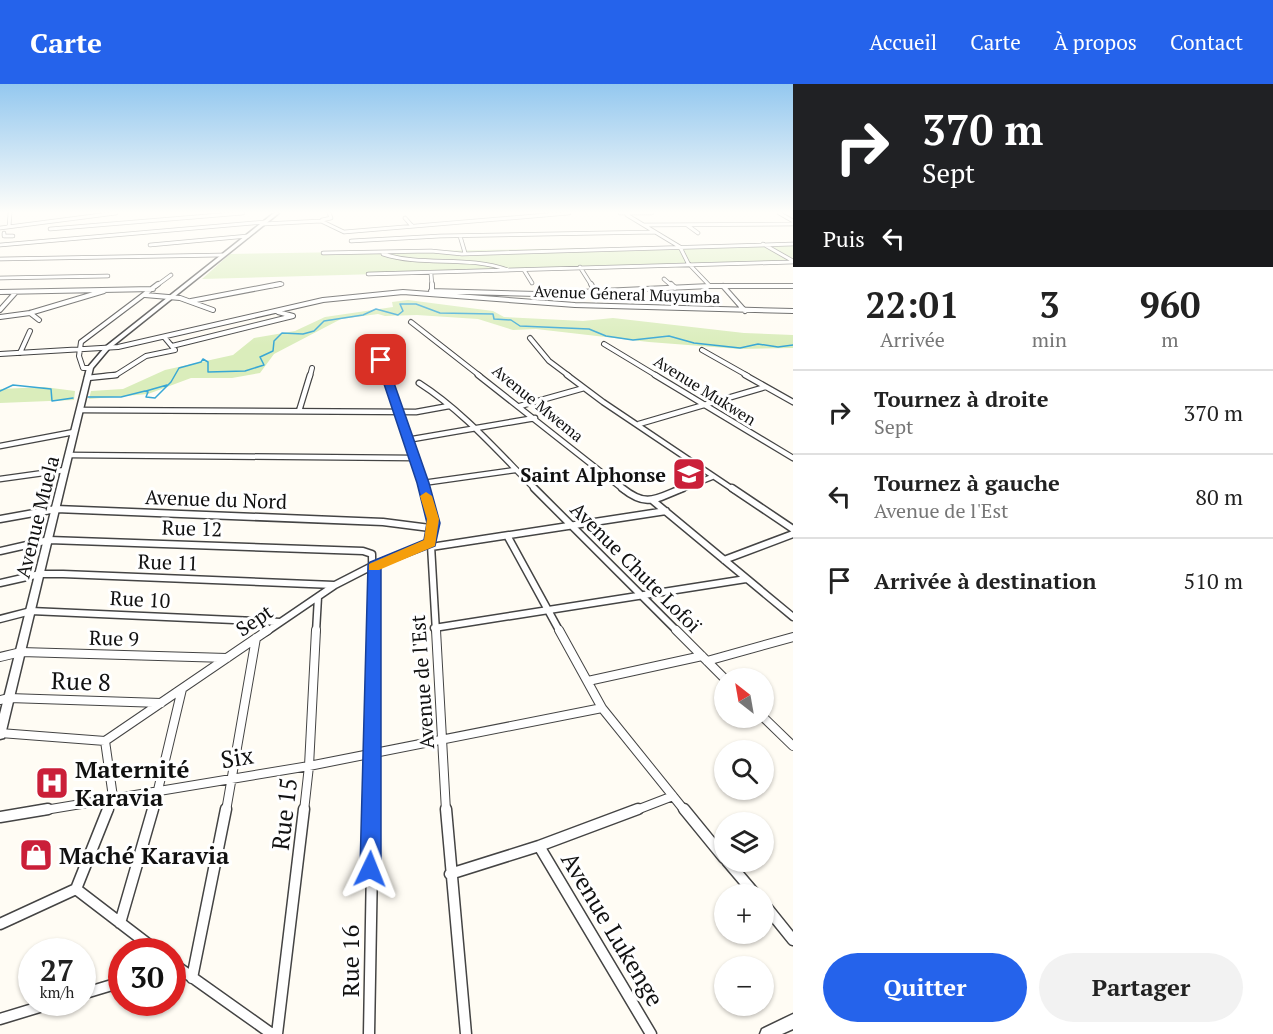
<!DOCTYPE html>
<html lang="fr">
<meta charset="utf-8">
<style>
body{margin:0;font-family:"PT Serif",serif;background:#f2f2f2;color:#222;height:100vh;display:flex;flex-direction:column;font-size:22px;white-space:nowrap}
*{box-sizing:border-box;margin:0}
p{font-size:20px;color:#767676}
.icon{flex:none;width:33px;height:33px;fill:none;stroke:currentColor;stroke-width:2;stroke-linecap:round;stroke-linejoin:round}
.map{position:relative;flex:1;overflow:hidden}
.details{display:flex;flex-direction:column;background:#fff;width:480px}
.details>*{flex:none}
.guide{background:#202124;color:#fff;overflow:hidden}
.needle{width:39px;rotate:329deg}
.tools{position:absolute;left:714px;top:584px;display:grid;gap:12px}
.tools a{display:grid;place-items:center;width:60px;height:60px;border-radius:50%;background:#fff;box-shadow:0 2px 4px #0004;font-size:30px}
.speed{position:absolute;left:18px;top:854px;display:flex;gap:12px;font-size:30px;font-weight:700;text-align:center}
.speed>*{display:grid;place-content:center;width:78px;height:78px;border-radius:50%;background:#fff;box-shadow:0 2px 4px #0004;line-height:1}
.speed small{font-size:15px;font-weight:400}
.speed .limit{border:9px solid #d22;background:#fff;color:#111}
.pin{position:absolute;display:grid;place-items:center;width:51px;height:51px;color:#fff;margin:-26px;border-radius:12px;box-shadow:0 3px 9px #0006}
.me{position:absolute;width:66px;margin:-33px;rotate:2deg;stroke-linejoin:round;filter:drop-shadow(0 0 4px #0008)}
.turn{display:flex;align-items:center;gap:21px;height:126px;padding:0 30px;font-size:27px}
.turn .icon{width:78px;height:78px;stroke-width:2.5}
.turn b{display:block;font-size:42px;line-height:51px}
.then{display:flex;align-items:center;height:57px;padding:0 30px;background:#0003;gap:12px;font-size:22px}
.eta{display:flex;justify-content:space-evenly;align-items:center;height:102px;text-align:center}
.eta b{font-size:36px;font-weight:600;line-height:42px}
.cta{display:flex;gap:12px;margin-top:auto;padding:12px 30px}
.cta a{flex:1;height:69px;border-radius:36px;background:#2563eb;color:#fff;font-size:24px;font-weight:600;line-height:69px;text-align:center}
.cta a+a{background:#f2f2f2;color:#222}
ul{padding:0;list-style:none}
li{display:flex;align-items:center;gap:18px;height:84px;padding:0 30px;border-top:2px solid #e0e0e0}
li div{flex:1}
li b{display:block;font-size:22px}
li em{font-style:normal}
header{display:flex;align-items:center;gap:36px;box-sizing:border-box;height:84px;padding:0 30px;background:#2563eb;color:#fff}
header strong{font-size:28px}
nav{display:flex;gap:33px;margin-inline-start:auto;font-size:21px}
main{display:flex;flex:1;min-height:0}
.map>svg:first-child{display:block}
.green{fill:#daedbb}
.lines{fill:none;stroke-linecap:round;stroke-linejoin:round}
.stream{stroke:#38a7d5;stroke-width:1.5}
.minor-far5-casing{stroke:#444;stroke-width:4.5}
.minor-far4-casing{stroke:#444;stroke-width:6}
.minor-far3-casing{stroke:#444;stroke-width:7}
.minor-far2-casing{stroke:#444;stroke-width:9}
.minor-far1-casing{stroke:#444;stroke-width:10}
.minor-casing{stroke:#444;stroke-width:13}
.tertiary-casing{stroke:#444;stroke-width:3}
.minor-far5{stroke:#fff;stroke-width:3}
.minor-far4{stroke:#fff;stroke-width:4}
.minor-far3{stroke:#fff;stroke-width:4.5}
.minor-far2{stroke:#fff;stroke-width:6}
.minor-far1{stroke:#fff;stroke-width:8}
.minor{stroke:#fff;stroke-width:10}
.tertiary{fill:#fff;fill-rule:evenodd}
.route{fill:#2563eb;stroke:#184099;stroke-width:1.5}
.slow{fill:#f59e0b}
.labels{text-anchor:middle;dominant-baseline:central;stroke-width:6;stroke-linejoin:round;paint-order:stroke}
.far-street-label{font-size:16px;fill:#111;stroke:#fff}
.poi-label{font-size:20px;font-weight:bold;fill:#111;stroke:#fff;text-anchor:end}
.street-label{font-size:20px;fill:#111;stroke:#fff}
.near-street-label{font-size:24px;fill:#111;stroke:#fff}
.near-poi-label{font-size:24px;font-weight:bold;fill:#111;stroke:#fff;text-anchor:start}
</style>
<header>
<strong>Carte</strong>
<nav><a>Accueil</a><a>Carte</a><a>À propos</a><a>Contact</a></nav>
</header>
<main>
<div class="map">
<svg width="793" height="950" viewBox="0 0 793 950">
<rect width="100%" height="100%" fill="#fffcf4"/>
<path class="green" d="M793,161V178L202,195L230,170Z
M408,216L493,227L504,233L583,237L613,234L744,249L793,251V264L740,265L649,258L536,245L513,246L478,235L417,231L385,232L378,230L341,235L274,270L260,289L232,294H191L148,310L89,315L91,307L123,305L165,286L233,271L254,254L295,247L325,233L393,223L392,218Z
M44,303L75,307L74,316L0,319V305Z"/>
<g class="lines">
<path class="stream" d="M0,307L13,301L51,305L52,317L73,314
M146,307L167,301
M88,313H121L145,307L148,308L146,313L155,314L171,298L179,284L201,278L203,275L208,278V288L245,287L264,281L260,273L273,267L274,257L282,249L303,250L314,247L324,237L363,231L376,225L398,231L403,227L400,220H416L440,229L493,230L494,235L511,236L520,242L589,245L606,252L633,256L669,252L694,259L740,264L758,260L778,263L793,261"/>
<g class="minor-far5-casing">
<path id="minor-far5" d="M620,129H652
M779,129L793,137
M627,131L680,163L688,179L710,202
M405,134L412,142
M322,136L331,134L329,129
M263,140L321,137L344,148L569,129
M644,141L793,140
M687,141L698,149
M9,143L10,129
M0,144L116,129
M50,145L243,129
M4,149V152H13
M460,152L465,169
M351,157L440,152L655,148
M763,160L793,177
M0,161L265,138
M150,161L248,152
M323,169L431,167L462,170L793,160
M383,170C423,183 468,171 508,186
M0,175L222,171
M580,183L592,202
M524,186L532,199
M368,190L793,178
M431,190L432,202
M0,194L108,192
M664,195L672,202
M156,202L171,191
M272,202L282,200"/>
</g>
<g class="minor-far4-casing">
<path id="minor-far4" d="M432,200V207
M591,200L595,207
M671,200L675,204
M723,202L745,227
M431,207L537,210L710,202H793
M0,208L153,205
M145,211L180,214L213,226
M191,217L280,200
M0,226L16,208
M30,229L39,236
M0,233L30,229L104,207
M411,238L480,292
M530,254L549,277L569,292
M369,255L386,292
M604,260L657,292
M172,262L293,232L278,228
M702,266L748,292
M20,269L30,247
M0,270L118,263L323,216L403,208L575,221L793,227
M90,284H83L79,272L81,258L158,200
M104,292L116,291L146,272L175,266L165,254
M310,292L312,284"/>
</g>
<g class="minor-far3-casing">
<path id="minor-far3" d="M386,291L423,406
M478,291L624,406
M567,291L603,318L734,406
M655,291L793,374
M745,291L793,318
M87,294L116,291
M419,299C463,327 499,369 536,406
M520,322L584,304
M80,326L416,328L449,322
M299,327L310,291
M639,340L765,303
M407,356L535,334
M0,362L74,348
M69,371L414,374
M0,395L65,386
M423,399L515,386
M679,406L712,393"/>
</g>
<g class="minor-far2-casing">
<path id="minor-far2" d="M423,404L433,435L430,444L436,548
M534,404L678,548
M622,404C647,424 655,415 683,404
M732,404L793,445
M652,416L793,533
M0,435L56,425L383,438L430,444
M508,453L560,548
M431,463L666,427
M0,467L49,456L363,467L372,470L373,548
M724,476L793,450
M0,499L40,490H63L334,501
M0,535L31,527L280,538
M434,544L746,495
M266,548L335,501L374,481L431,459
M316,548L318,513"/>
</g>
<g class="minor-far1-casing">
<path id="minor-far1" d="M373,546V727
M436,546L446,727
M559,546L602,624L685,727
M676,546L724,594
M0,573L21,568L227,574
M707,577L793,553
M588,597L702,572
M0,616L9,614L161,619
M763,633L793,662
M0,649L105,657L113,713L108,727
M105,657L268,546
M39,727L309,682L602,624
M153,727L182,605
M226,727L256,554
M304,727L309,682L316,546
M634,727L673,712"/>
</g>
<g class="minor-casing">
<path id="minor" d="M446,725L466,950
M684,725L724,774
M0,733L48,725
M539,762L651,950
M727,777L755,810
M450,790L539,762L638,725
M76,805L157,867
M764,820L793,856
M120,839L153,725
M0,840L76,805L108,725
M172,879L272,950
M192,894L226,725
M82,910L122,898
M0,935L56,918
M277,950L304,725
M369,950L373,725"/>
</g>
<g class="tertiary-casing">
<path id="tertiary" d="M274,129H279L109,265L93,284L5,651L4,654L0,655V630L87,284L105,263Z
M793,930V945L782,950H760L762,945Z"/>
</g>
<use href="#minor-far5" class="minor-far5"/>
<use href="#minor-far4" class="minor-far4"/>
<use href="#minor-far3" class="minor-far3"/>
<use href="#minor-far2" class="minor-far2"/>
<use href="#minor-far1" class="minor-far1"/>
<use href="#minor" class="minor"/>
<use href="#tertiary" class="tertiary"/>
</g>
<linearGradient id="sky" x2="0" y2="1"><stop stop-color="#94c8ef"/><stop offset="0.49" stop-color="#fffefa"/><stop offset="1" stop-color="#fffefa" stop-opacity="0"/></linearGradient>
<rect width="793" height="262" fill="url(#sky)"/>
<path class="route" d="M381,273L386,276L429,399L440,439L435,462L381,483V785L378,792L370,795L363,792L360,785L368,481L370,478L424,456L427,439L417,399L376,276Z"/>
<path class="slow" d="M426,408L432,412L439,435L435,462L379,486H369V480L424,456L427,435L420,412Z"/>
<defs>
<g id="school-square" transform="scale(1.725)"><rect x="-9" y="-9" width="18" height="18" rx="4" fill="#ca1f39" stroke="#fff"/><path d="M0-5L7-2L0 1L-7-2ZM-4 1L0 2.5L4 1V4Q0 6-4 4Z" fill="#fff"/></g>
<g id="hospital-square" transform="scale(1.725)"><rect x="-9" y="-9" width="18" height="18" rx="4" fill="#ca1f39" stroke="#fff"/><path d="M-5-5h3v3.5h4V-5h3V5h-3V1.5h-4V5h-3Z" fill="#fff"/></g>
<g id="shop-square" transform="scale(1.725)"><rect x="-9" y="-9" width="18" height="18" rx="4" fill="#ca1f39" stroke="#fff"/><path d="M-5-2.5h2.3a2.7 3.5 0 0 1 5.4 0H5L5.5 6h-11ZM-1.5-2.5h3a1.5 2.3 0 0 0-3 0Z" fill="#fff"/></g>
</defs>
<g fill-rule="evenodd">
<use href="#school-square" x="689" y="390"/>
<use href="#hospital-square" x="52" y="699"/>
<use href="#shop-square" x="36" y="771"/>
</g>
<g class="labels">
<g class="far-street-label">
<text transform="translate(627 210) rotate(2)">Avenue Géneral Muyumba</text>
<text transform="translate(705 306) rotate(32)">Avenue Mukwen</text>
<text transform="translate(538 319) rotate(39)">Avenue Mwema</text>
</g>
<g class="poi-label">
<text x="666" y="390">Saint Alphonse</text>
</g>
<g class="street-label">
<text transform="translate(216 415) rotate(2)">Avenue du Nord</text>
<text transform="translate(37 433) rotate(-76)">Avenue Muela</text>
<text transform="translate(192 444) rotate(2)">Rue 12</text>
<text transform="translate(168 478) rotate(2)">Rue 11</text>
<text transform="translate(636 483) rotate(45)">Avenue Chute Lofoï</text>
<text transform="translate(140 515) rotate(3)">Rue 10</text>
<text transform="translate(254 536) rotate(-34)">Sept</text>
<text transform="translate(114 554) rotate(2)">Rue 9</text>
<text transform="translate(422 598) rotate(-94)">Avenue de l'Est</text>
</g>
<g class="near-street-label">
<text transform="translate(81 597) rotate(2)">Rue 8</text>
<text transform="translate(237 673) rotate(-9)">Six</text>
<text transform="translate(284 730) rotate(-83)">Rue 15</text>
<text transform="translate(613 845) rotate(59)">Avenue Lukenge</text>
<text transform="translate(350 877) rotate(-90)">Rue 16</text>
</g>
<g class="near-poi-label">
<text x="75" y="685">Maternité<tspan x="75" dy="28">Karavia</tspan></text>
<text x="59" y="771">Maché Karavia</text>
</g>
</g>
</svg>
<div class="tools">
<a><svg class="needle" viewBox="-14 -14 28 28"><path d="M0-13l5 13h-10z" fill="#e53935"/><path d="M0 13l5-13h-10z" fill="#767676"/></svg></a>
<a><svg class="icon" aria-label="search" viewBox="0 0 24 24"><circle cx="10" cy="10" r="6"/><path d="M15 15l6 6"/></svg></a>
<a><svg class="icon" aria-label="layers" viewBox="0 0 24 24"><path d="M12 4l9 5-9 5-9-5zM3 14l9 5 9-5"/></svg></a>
<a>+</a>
<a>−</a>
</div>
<div class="speed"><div>27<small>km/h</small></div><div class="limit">30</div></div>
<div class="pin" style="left:381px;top:276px;background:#d93025"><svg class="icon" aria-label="arrive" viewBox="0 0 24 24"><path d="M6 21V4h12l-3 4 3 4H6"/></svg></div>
<svg class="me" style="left:370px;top:785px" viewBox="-20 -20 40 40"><path d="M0-17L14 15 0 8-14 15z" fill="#2563eb" stroke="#fff" stroke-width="4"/></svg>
</div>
<section class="details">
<div class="guide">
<div class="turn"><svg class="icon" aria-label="right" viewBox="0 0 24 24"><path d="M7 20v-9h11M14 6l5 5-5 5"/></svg><div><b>370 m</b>Sept</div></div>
<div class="then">Puis<svg class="icon" aria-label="left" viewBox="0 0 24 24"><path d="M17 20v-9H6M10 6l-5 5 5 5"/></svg></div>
</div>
<div class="eta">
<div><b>22:01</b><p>Arrivée</p></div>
<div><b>3</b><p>min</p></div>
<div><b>960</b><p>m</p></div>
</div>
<ul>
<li><svg class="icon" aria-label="right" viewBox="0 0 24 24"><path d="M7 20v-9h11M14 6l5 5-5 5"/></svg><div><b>Tournez à droite</b><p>Sept</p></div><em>370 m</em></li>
<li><svg class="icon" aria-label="left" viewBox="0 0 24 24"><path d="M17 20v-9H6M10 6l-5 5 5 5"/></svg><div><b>Tournez à gauche</b><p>Avenue de l'Est</p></div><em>80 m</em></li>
<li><svg class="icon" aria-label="arrive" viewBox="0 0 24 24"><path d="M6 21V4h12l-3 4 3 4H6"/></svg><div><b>Arrivée à destination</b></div><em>510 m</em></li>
</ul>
<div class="cta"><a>Quitter</a><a>Partager</a></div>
</section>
</main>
